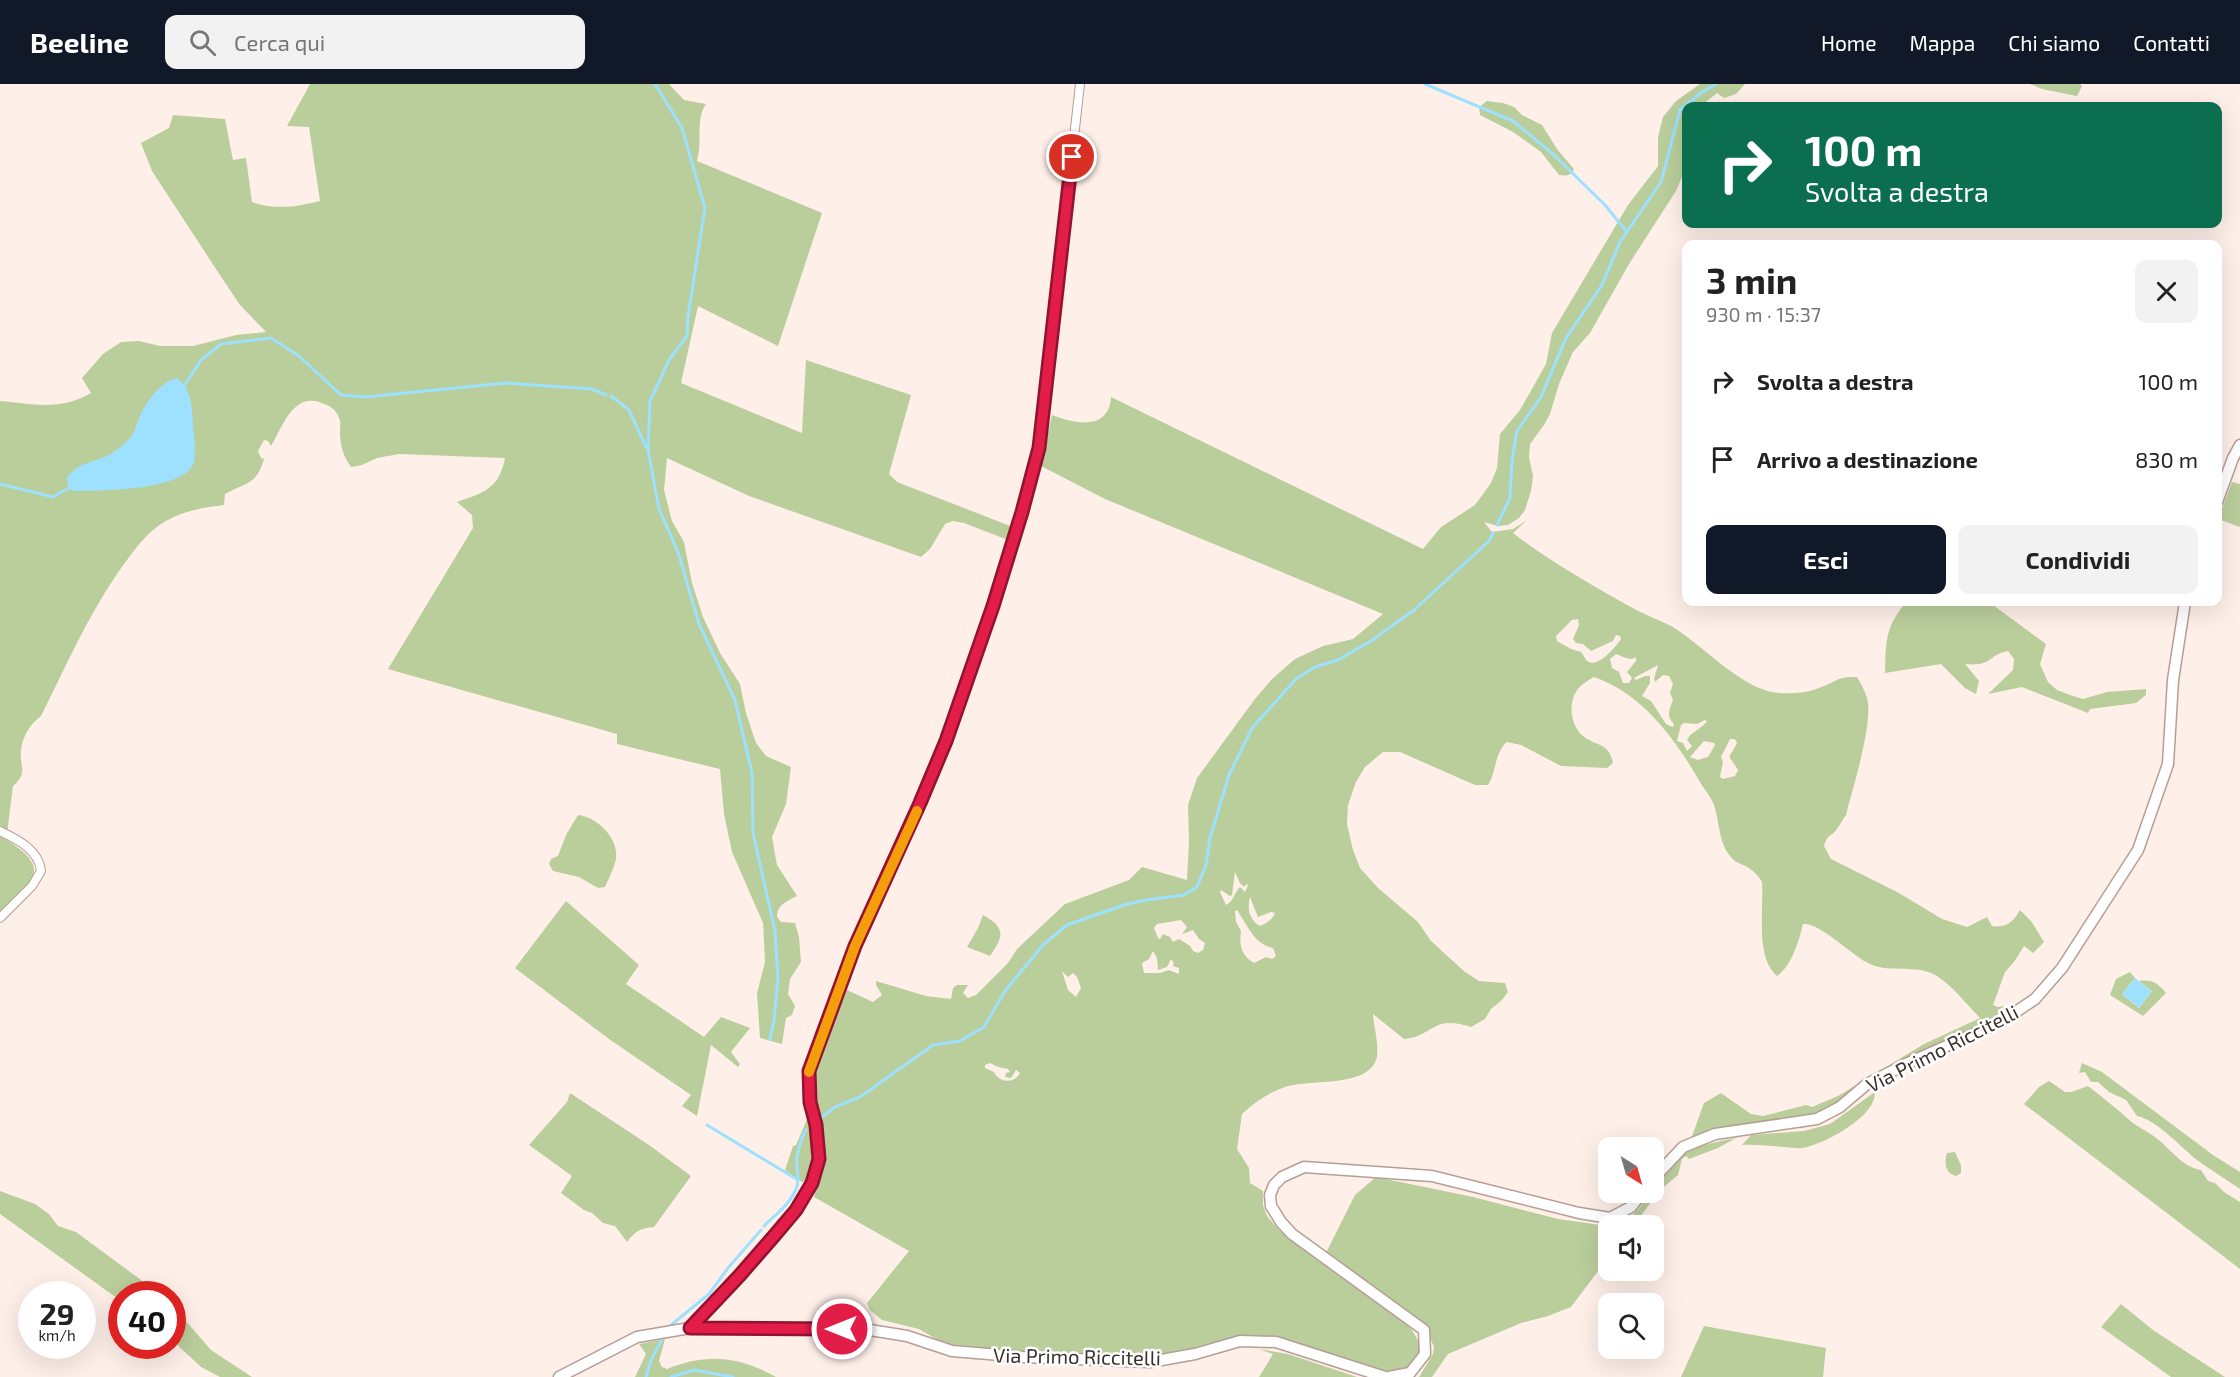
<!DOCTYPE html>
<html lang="it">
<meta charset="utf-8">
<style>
body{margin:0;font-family:"Exo 2",sans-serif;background:#f2f2f2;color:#222;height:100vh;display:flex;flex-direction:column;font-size:22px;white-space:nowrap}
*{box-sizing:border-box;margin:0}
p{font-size:20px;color:#767676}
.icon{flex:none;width:33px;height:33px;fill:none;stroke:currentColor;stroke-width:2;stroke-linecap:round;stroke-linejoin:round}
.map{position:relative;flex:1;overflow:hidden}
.details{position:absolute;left:1682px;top:156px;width:540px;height:366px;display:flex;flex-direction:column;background:#fff;border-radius:12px;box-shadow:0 6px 24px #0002}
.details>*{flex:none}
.top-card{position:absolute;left:1682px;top:18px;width:540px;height:126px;border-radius:12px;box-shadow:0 6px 24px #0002;background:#0b6e4f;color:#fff;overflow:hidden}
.needle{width:39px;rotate:143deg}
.controls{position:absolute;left:1598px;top:1053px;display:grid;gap:12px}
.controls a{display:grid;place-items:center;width:66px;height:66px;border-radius:12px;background:#fff;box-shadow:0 6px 24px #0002;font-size:30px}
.speed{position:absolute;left:18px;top:1197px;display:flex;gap:12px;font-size:30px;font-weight:700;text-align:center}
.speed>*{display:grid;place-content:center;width:78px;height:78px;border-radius:50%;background:#fff;box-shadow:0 6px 24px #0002;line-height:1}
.speed small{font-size:15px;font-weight:400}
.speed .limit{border:9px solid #d22;background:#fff;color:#111}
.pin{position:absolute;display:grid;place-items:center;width:51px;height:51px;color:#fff;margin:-26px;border:3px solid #fff;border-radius:50%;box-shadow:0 2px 6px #0007}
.me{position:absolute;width:66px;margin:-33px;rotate:270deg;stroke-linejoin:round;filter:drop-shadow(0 0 4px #0008)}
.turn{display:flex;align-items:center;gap:21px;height:126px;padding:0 24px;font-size:27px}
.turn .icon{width:78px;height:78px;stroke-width:2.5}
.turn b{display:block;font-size:42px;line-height:51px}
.round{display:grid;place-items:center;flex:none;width:63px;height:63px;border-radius:12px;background:#f2f2f2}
.summary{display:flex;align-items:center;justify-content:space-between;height:102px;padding:0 24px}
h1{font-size:36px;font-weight:700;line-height:45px}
.action{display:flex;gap:12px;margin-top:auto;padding:12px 24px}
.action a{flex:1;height:69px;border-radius:12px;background:#111827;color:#fff;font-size:24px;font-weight:700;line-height:69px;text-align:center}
.action a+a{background:#f2f2f2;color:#222}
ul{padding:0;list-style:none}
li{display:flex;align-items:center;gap:18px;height:78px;padding:0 24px}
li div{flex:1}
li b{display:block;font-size:22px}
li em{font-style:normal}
header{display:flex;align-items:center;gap:36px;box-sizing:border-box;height:84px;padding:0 30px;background:#111827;color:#fff}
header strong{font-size:28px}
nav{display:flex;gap:33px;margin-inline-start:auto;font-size:21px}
.search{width:420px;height:54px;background:#f2f2f2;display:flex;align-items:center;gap:15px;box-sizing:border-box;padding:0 21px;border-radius:12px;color:#767676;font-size:22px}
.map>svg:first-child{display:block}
.green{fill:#bace9c;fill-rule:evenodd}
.water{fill:#9de1fe}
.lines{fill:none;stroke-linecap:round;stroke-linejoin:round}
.stream{stroke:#9de1fe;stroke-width:3}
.minor-casing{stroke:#b69e94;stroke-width:10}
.tertiary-casing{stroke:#b69e94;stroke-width:13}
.minor{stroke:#fff;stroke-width:8}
.tertiary{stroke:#fff;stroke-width:10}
.route-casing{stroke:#92132f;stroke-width:15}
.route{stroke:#e11d48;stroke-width:10}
.slow{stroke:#f59e0b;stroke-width:10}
.labels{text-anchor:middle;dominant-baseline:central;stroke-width:5;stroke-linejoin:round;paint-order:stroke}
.street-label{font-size:20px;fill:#3a302c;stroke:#fff}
</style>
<header>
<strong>Beeline</strong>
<div class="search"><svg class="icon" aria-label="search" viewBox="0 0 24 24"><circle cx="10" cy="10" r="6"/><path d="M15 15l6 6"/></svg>Cerca qui</div>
<nav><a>Home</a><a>Mappa</a><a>Chi siamo</a><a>Contatti</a></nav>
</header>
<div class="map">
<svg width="2240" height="1293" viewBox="0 0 2240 1293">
<rect width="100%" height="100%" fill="#ffefe9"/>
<path class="green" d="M310,0H669L684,16L706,20C695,36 703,56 697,77L822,129L778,262L698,222L681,299L802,349L806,276L911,311L889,390L897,398L1013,443L1008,456L964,439L953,437L945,440L930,465L921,473L749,412L667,374L664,406L672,437L684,458L692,499L703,533L720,569L740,600L746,629L756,659L766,672L791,683L786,720L772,753L777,781L797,812C787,817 777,821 777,833L781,838L795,839L799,853L801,878L790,895L788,910L795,922L792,931L786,934L782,960L760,954L757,909L765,878L763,839L732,768L724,730L720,685L617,660V650L388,585L473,444L472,431L457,418C483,409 499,405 505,374L399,370L377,374L362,381L351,383C343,372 340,361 340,347C340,342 341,338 339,334C336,325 330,322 322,319C293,307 282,344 271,362L268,357L264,356L258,367L261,374L264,375C256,402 246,398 225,410L224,421C198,424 173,429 152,447C138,459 128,475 117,490C87,534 65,584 41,632C30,640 23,652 21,665C19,682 29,688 13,702L7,750L0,747V317C34,320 60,327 91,309L82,294L103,270L121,258L139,257L160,262H193L236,251L266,248L240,221L214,182L152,87L141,59L169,44L173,31L225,35L233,76L246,74L252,118C276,126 296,123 320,117L309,43L287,42Z
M1700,0H1745L1736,10L1724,14L1717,9L1701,22H1686L1683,56L1684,88L1676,107L1629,180L1590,249L1573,268L1559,300L1550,330L1544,341L1530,360L1529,373L1533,392L1531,407L1525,426L1519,434L1508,441L1498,442L1484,438L1492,448L1513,445L1527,436L1513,449C1549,477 1590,500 1629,522C1643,530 1657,535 1671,542C1704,561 1740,605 1778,609C1790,610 1807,609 1819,604C1836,598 1837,592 1857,593C1862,602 1867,610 1868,619C1871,647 1853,703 1846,731C1842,736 1840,741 1837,745C1830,754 1828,749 1824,762L1831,775L1899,809L1942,835L1967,843L1987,833L1992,842C2007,844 2013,838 2020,826L2031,837L2044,858L2033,869L2024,862L2014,878L2005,888L1993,921L1998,923L2004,922L1994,936L1908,978L1828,1028L1688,1058L1692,1052L1704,1019L1721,1009L1751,1030L1763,1032L1806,1021L1812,1023L1838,1012L1924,960L1980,934C1967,921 1953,902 1937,892C1916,879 1892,890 1870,880C1852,872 1820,838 1803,840C1799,856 1792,882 1777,892C1755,874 1764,824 1762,798C1759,793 1755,788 1750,785C1744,780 1736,780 1731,773C1718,758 1720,739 1714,721C1711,713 1704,705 1700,698C1675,655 1643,610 1594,593C1587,597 1580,601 1576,608C1568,621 1571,642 1583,652C1597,663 1609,658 1613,679L1607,684L1561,682L1521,661L1507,658C1494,669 1497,687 1488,701H1475L1400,668H1383L1365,683L1356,698L1348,721L1347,740L1353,766L1360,784L1378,804L1418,838L1431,857L1465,888L1479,897L1505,899L1508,908L1502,916L1491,925L1485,935L1471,943C1432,930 1433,953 1404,955L1373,930C1374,944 1380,964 1376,976C1366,1004 1308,995 1285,1003C1268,1009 1255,1018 1242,1030L1237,1065L1249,1084L1250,1099L1263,1107V1121L1267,1132L1280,1147L1407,1240C1426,1262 1427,1282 1396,1291L1261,1254L1156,1274L1028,1271L950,1263L919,1245L882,1236L870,1226L867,1219L909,1167L814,1113L819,1089L818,1052L822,1047C819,1029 813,1009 816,990C820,961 836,933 847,906L873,918L882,911L876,901V897L926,912L951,915L953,904L957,901H968L963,909L968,914L976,911L1008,879L1017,865L1065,820L1129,796L1142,783L1187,796L1189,757L1188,721L1197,694L1255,615L1272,595L1295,575L1323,562L1353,555L1383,530L1105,415L1041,382L1052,331C1075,340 1109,347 1111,313L1423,465L1441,443L1475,421L1491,399L1497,384L1500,350L1520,326L1546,280L1552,249L1628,121L1658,82V53L1663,33L1676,17ZM1578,535L1579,541L1573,555L1576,559L1583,560L1591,567L1613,557L1616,551L1620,552L1621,555C1616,562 1597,587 1586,576C1584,573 1583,570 1581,568L1571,565L1557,557L1556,552L1572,536ZM1616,570C1623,572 1630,578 1636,573V577L1627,588L1632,594L1629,599H1623L1619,588L1612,584L1610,575ZM1658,581L1654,595L1655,598L1663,591L1669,592L1673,600L1670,609L1673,616C1669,626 1666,633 1674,640L1673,643L1666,640L1651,617L1642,612L1650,599V592H1645L1636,596L1634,594ZM1705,636L1707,637C1702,645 1691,647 1687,656L1692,662L1687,667L1683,659L1677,657L1681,641L1684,639L1697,640ZM1730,655H1735L1737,659C1727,679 1727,667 1738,686L1735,692L1723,695L1720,693L1723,678L1721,673ZM1704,657L1714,659L1715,661L1708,673L1698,676L1690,673ZM1235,788L1240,799L1244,803L1247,800L1248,801L1245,808L1240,803C1235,808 1233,818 1226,821L1220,808L1221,806L1230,812L1232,811ZM1250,813L1258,833L1271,828L1275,829C1273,835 1266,840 1260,842C1249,836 1247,824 1250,813ZM1237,826C1248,842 1254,860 1273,864L1276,872L1272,875L1266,873L1254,879C1241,872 1239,860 1241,847L1236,838L1235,827ZM1181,836L1187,843L1182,850L1193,846L1199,855L1205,859L1203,866L1198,869L1193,867L1190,862L1179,855L1173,858L1170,853L1163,850L1160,855L1158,854L1154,844L1157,840ZM1153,867L1157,874L1158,886L1167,883L1171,875L1174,879L1173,882L1179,884V890L1169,886L1160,889H1144L1142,879L1149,875ZM1062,887L1068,893L1073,889L1077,893L1081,904L1076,913L1068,906ZM990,979L998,983L1008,985L1010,988L1006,989L1005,993L1011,994L1016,986L1020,989C1014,1000 999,999 994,988L985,984V981Z
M2030,0H2080L2082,2L2077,12L2042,5Z
M1487,17L1503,19L1514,23L1522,31L1542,41L1557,65L1574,85C1570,92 1567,92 1559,91L1541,68L1513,48L1480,31L1479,23Z
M2232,398L2240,400V443L2218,435Z
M1906,518H1989L2046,560L2040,580L2048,598L2057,606L2070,611L2083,615L2107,608L2146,605V611L2136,619L2090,625L2088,629L2022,603L1988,610L2013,586L2014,575L2008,567C1987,571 1993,583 1965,580L1979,597L1976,610L1965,604L1941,580L1885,589C1886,556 1885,544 1906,518Z
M578,731C597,733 619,754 616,775C614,784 609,794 605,803L598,804L579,793L553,787L549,780L551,775L558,772L566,751Z
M0,752C53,783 37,794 0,829Z
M566,817L639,881L626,900L704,953L721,933L750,944L731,968L740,980L738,983L711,961L697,1032L682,1022L691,1011L609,955L515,884Z
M983,831C1007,844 1003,853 990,872L967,863L978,844Z
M2130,888L2135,894L2122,910L2139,924L2152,907L2139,897C2152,895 2158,899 2166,909L2143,932L2110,911L2116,895Z
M2082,979L2102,988L2213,1071L2240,1088V1105C2227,1096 2214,1088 2201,1079C2183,1066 2158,1036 2137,1032L2126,1016L2109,1008L2098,998H2091L2085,988L2079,989Z
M2049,997L2065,1008H2071L2088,1002C2102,1013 2115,1023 2128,1035C2136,1042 2147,1047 2155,1053C2170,1064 2182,1083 2201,1086L2208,1097L2215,1099L2224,1108L2240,1118V1185L2024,1020L2039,1003Z
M1875,1008C1876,1033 1824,1060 1803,1064C1797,1065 1789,1063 1784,1063C1770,1062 1757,1060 1742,1061L1751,1051L1804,1047L1830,1040Z
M570,1009L649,1061L691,1092L654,1143C641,1144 635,1147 627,1158L615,1142L603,1139L592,1129L584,1126L561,1109L572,1092L529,1061L567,1018Z
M808,1033C812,1051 819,1080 807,1097L802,1098L785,1086L793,1062L796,1061Z
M1736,1054L1718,1064L1689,1075L1686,1072L1682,1075L1678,1091L1660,1106L1634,1141L1618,1142C1650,1124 1657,1086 1687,1068C1701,1060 1721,1057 1736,1054Z
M1955,1068L1961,1081V1089L1956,1092C1945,1089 1944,1079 1947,1069Z
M1376,1093L1473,1113L1558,1135L1608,1142V1174L1571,1223L1548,1232L1521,1239L1448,1270L1432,1293H1419L1433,1270L1434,1263L1425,1242L1402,1223L1326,1169L1355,1111Z
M0,1107L35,1120L49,1130L58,1142L76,1148L160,1210H122L121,1217L0,1130Z
M2121,1220L2153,1246L2225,1293H2171L2101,1243Z
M172,1221L211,1266L252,1293H220L201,1283L173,1257Z
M1704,1242L1826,1264L1823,1293H1681Z
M665,1255L659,1277L662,1283L667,1285C707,1269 738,1272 776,1293H635L646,1270L639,1260Z
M1259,1265L1288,1270L1357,1293H1259L1273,1270Z"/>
<path class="water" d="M177,294C192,305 192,324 193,340C194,351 196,367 194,378C187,407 96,407 72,407L68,402L67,394C76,379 92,379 107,372C116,367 122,362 129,355C135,349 136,341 139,334C146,318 160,298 177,294Z
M2135,894L2152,907L2139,924L2122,910Z"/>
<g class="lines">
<path class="stream" d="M1425,0L1513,37L1554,71L1605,121L1626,147
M184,302L201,276L221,260L271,254L299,272L341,311L365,313L505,299L592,305L606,311
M611,312L629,326L646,363
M651,315L669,276L687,252L688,232L705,124L682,44L655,0
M650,316L648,366L659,425L678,468L699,540L735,616L752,689L753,749L775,847L778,895L774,936L770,955
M0,400L53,413L72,402
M1497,441L1510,414L1512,376L1517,347L1541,313L1566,254L1602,201L1620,158L1661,98L1680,26L1701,9L1716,0
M822,1033L835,1023L860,1013L933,961L960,957L984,943L1005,907L1043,861L1067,841L1124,821L1146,816L1184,811L1197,803L1206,781L1210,754L1229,691L1252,644L1296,595L1315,583L1338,576L1371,557L1414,526L1489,457L1493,449
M707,1041L798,1096
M764,1142C776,1130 792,1119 797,1102C800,1091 795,1082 797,1073C799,1064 801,1053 806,1046
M671,1241L709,1210L728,1184L761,1146
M646,1293L651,1276L661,1257
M671,1293L694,1286L733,1293"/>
<g class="minor-casing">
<path id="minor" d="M0,747C17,755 39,766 41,787L32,802L0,834
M690,1244L740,1191L774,1152L796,1126L812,1099L819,1075L815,1041L810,1018L809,987L855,862L920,719L946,657L993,522L1022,428L1039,364L1080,0"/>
</g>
<g class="tertiary-casing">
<path id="tertiary" d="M2217,418L2233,374L2240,361
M1653,1095L1683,1063L1715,1050L1817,1035L1840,1023L1867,1000L1908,979L2001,938L2035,915L2062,884L2138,766L2168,680L2173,596L2185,518
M559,1293L637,1253L690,1244L864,1245L907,1252L952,1267L1023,1273L1150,1278L1195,1270L1240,1257L1276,1258L1385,1293
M1389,1293L1410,1289L1425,1270L1424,1246L1292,1150L1281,1138L1271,1122L1270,1111L1274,1101L1282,1093L1304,1083L1432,1092L1579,1129L1610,1134L1631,1123L1643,1108"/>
</g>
<use href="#minor" class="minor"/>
<use href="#tertiary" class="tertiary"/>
</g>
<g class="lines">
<g class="route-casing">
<path id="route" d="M842,1245L690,1244L740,1191L774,1152L796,1126L812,1099L819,1075L816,1041L810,1018L809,987L855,862L920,719L946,657L993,522L1022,428L1039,364L1072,73"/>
</g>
<use href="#route" class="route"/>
<path class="slow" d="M809,988L855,862L917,727"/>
</g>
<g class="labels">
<g class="street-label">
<text transform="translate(1942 964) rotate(-27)">Via Primo Riccitelli</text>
<text transform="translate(1077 1272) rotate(1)">Via Primo Riccitelli</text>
</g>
</g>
</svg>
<div class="controls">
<a><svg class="needle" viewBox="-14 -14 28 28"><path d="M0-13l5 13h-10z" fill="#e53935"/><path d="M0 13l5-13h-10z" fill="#767676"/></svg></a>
<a><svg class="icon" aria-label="sound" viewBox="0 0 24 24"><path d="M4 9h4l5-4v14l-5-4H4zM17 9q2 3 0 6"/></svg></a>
<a><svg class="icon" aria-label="search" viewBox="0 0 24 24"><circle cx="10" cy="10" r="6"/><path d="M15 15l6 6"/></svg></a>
</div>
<div class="speed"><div>29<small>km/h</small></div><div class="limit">40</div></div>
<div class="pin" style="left:1072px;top:73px;background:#d93025"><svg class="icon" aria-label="arrive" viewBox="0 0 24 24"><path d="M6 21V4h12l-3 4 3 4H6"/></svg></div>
<svg class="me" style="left:842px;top:1245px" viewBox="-20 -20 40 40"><circle r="17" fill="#e11d48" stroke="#fff" stroke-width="3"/><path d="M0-11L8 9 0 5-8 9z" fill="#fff"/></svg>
<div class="top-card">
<div class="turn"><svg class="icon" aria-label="right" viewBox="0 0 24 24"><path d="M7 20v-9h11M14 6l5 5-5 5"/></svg><div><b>100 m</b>Svolta a destra</div></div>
</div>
<section class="details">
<div class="summary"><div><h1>3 min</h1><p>930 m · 15:37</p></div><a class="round"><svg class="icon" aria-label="close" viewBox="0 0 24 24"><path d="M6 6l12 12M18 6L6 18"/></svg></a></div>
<ul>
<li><svg class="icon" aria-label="right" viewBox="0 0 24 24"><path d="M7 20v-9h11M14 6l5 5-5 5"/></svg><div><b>Svolta a destra</b></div><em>100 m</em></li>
<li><svg class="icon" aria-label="arrive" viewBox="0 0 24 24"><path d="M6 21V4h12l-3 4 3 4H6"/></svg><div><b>Arrivo a destinazione</b></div><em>830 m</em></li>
</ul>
<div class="action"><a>Esci</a><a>Condividi</a></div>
</section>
</div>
